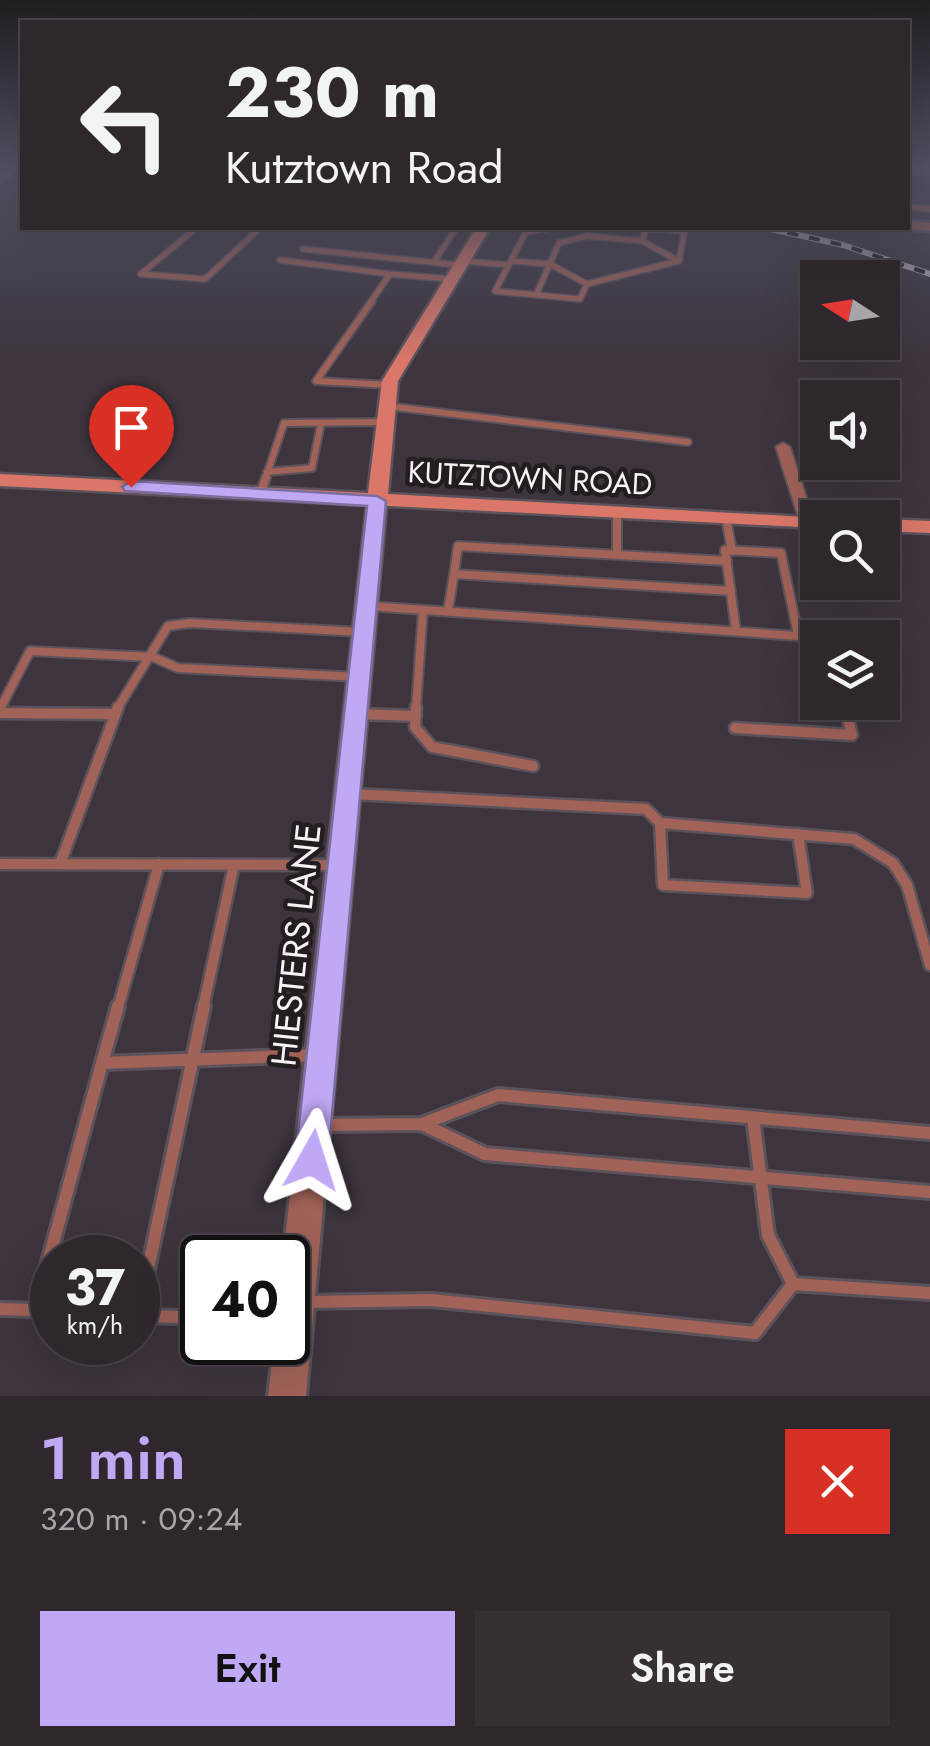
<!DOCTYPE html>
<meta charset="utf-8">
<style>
body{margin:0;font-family:Jost,sans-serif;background:#362f36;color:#f1f3f6;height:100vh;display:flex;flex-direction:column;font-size:38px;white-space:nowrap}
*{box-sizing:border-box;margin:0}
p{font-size:32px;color:#a7a5aa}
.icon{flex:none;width:55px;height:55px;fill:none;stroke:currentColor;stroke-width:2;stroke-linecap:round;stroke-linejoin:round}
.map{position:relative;height:1396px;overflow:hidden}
.panel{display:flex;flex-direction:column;background:#2e272e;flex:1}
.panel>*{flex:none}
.top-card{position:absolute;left:20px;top:20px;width:890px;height:210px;border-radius:0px;box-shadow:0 10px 40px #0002,0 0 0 2px #49444a;background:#2e272e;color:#f1f3f6;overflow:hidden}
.needle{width:65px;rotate:282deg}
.buttons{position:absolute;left:800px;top:260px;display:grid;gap:20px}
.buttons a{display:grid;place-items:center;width:100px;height:100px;border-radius:0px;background:#2e272e;box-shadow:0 10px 40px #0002,0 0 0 2px #49444a;font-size:50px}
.speed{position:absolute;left:30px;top:1235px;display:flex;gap:20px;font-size:50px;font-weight:700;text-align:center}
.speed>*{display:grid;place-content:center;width:130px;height:130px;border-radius:50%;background:#2e272e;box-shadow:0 10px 40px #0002,0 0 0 2px #49444a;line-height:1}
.speed small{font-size:25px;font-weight:400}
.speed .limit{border:5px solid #111;border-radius:15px;background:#fff;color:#111}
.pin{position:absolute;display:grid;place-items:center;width:85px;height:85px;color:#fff;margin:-102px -42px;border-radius:50% 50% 50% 0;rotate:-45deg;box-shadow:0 0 10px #0007}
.pin .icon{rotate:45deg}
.me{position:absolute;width:110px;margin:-55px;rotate:6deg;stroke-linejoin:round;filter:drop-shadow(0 0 8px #0008)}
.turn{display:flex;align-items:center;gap:35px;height:210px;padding:0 40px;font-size:45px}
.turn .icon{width:130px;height:130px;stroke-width:2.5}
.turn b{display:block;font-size:70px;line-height:85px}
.round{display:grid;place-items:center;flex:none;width:105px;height:105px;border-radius:0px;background:#362f36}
.head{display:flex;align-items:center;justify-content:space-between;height:170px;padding:0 40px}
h1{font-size:60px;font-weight:600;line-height:75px;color:#bfa9f4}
.action{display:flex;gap:20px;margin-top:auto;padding:20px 40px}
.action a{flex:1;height:115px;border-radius:0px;background:#bfa9f4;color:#111;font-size:40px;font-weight:600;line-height:115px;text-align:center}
.action a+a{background:#362f36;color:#f1f3f6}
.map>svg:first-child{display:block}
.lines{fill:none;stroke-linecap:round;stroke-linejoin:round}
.service-far4-casing{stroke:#5b525b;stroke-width:8}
.service-far3-casing{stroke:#5b525b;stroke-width:10}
.service-far2-casing{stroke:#5b525b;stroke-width:12}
.service-far1-casing{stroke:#5b525b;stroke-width:15}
.service-casing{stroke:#5b525b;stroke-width:18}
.minor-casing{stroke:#5b525b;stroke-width:4}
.tertiary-casing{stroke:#5b525b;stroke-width:6}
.secondary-casing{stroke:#5b525b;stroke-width:5}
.service-far4{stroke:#a16258;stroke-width:5}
.service-far3{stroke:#a16258;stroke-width:6}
.service-far2{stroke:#a16258;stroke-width:8}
.service-far1{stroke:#a16258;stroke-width:10}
.service{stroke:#a16258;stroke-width:12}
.minor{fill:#a16258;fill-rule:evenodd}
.tertiary{fill:#a16258;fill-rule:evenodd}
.secondary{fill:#da7769;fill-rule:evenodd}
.rail-casing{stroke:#b0a9b0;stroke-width:6}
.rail{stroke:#221d21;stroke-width:4;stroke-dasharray:11;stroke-linecap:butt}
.route{fill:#bfa9f4;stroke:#7c6e9f;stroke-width:2.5}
.labels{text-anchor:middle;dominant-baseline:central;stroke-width:9;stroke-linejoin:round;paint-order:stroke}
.street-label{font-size:30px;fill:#f8f2f8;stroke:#221d21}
.near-street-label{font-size:35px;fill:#f8f2f8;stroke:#221d21}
</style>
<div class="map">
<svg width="930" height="1396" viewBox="0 0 930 1396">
<rect width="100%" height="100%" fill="#3d343d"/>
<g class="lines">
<g class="service-far4-casing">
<path id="service-far4" d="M908,171L930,172
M0,180L20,166
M908,207L930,209
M550,228L526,232L495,291L580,299L587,284
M644,228L684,231
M646,228L642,241L679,261
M303,249L459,265
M280,260L390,274
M462,261L509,265
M511,261L550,264L559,243L587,236L642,241
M434,262L456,228
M141,274L205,279L260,228
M141,274L196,228
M536,295L550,264L587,284L679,261L685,228
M370,303L390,274L451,279"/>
</g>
<g class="service-far3-casing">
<path id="service-far3" d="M372,301L316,381L390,385
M387,406L688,442
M267,472L312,468L321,423
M265,480L284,423L385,422"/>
</g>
<g class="service-far2-casing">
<path id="service-far2" d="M260,495L266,477
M617,513V555
M726,518L732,551
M454,574L458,546L727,561
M368,606L827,638
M448,611L454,574L731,591
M736,631L725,550L781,553L798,635
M844,702L846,709
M0,709L30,651L153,657L178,668L359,677
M117,709L168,626L190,623L362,632
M416,709L423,610"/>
</g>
<g class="service-far1-casing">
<path id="service-far1" d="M416,707L415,727L432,747L533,766
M0,713L114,714
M358,714L416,716
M735,728L852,735L845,707
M352,794L646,809L660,823L854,839L893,863L907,885L930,965
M660,823L663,885L807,893L798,834
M0,864L335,865
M60,864L118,707
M118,1008L159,864
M203,1008L234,865"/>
</g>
<g class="service-casing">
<path id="service" d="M118,1006L102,1063L315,1055
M753,1118L768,1235L793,1284
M422,1124L485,1154L930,1192
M320,1125L422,1124L498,1095L930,1133
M304,1302L431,1300L755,1333L793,1284L930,1293
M0,1309L35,1310L102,1063
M35,1310L52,1311
M138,1316L204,1006
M138,1316L184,1317"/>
</g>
<g class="minor-casing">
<path id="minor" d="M783,443L790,447L814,522L812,525H802L800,522L776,447Z"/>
</g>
<g class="tertiary-casing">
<path id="tertiary" d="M908,221L930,223V231L904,228H908Z
M377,496L386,501L306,1396H268L274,1342H288V1258H283L368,501Z"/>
</g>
<g class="secondary-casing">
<path id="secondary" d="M476,228H490L398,381L388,494L825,518H818V528L0,486V474L368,493L382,381Z
M882,519L930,521V533L882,531Z"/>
</g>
<use href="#service-far4" class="service-far4"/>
<use href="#service-far3" class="service-far3"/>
<use href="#service-far2" class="service-far2"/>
<use href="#service-far1" class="service-far1"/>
<use href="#service" class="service"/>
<use href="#minor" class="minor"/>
<use href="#tertiary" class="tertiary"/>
<use href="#secondary" class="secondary"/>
<g class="rail-casing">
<path id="rail" d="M766,228L843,245L930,274"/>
</g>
<use href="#rail" class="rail"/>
</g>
<linearGradient id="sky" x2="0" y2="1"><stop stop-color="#221d22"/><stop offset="0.46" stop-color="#515062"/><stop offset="1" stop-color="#515062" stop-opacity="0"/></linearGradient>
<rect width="930" height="362" fill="url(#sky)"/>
<path class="route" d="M131,481L377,496L386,501L328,1160L323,1172L312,1177L300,1172L295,1160L367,506L125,491L122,487Z"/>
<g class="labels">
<g class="street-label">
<text transform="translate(530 478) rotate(3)">KUTZTOWN ROAD</text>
</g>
<g class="near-street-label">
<text transform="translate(296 945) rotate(-84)">HIESTERS LANE</text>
</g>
</g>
</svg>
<div class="buttons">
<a><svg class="needle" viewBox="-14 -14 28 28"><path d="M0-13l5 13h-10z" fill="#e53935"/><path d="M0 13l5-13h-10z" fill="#a7a5aa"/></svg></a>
<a><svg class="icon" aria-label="sound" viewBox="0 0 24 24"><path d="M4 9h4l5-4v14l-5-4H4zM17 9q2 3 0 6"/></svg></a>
<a><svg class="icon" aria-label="search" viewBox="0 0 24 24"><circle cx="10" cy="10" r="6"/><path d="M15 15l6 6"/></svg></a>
<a><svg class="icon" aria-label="layers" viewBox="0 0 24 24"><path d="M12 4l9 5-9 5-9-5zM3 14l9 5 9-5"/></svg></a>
</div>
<div class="speed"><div>37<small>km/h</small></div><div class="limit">40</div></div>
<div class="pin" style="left:131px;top:487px;background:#d93025"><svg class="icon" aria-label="arrive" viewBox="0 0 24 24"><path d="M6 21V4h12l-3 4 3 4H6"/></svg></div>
<svg class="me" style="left:312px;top:1160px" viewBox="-20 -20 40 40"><path d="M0-17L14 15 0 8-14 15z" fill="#bfa9f4" stroke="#fff" stroke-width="4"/></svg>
<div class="top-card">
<div class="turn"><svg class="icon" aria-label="left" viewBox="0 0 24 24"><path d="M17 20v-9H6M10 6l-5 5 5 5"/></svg><div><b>230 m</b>Kutztown Road</div></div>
</div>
</div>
<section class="panel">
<div class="head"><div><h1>1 min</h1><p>320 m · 09:24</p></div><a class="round" style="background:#d93025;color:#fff"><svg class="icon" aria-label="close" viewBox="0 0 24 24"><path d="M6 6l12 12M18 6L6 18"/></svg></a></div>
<div class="action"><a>Exit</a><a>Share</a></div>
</section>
